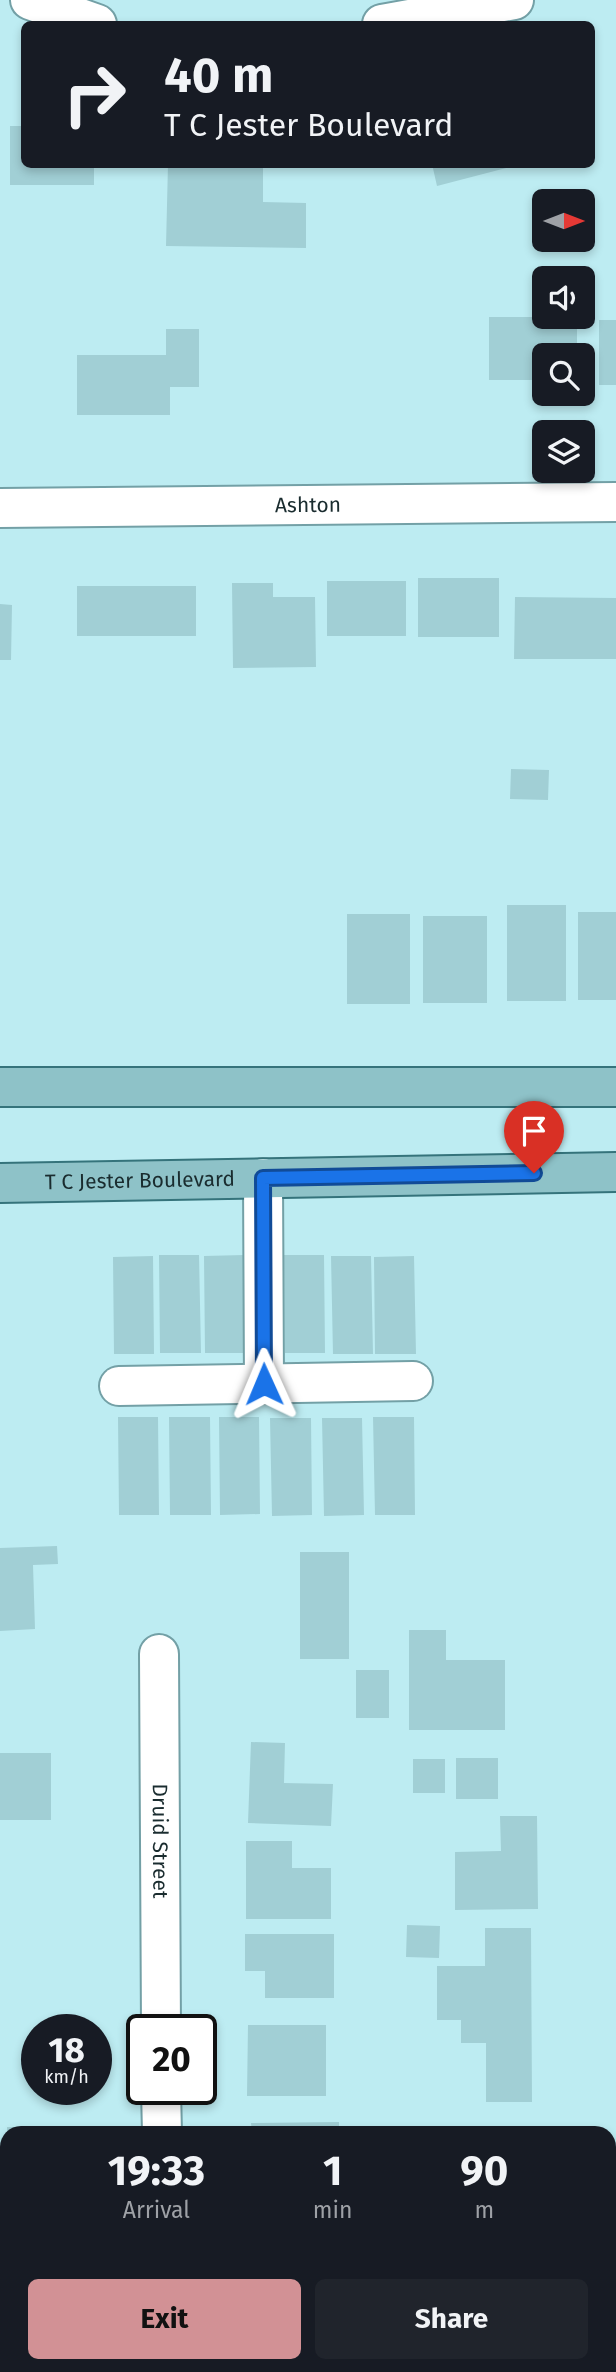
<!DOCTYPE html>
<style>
body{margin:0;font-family:"Fira Sans",sans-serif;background:#20242c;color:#f1f3f6;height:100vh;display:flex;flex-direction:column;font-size:26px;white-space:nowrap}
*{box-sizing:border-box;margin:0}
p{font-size:23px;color:#9ea1a6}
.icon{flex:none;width:38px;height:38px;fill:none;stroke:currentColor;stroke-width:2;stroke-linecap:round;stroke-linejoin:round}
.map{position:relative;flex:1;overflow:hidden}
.details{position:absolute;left:0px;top:2126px;width:616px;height:247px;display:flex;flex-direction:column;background:#171b24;border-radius:21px 21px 0 0;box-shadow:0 4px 10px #0003}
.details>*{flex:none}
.guide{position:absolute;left:21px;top:21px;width:574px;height:147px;border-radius:10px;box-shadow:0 4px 10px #0003;background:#171b24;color:#f1f3f6;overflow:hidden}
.needle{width:46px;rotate:90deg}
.controls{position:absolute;left:532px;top:189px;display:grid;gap:14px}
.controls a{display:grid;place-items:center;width:63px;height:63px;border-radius:10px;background:#171b24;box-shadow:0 4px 10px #0003;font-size:35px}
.speed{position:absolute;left:21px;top:2014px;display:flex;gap:14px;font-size:35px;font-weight:700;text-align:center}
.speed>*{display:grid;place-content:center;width:91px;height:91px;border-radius:50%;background:#171b24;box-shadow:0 4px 10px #0003;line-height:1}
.speed small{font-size:18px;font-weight:400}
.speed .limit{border:4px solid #111;border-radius:10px;background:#fff;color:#111}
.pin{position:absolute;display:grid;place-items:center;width:60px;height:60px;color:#fff;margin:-72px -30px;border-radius:50% 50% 50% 0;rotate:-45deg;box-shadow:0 0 7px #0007}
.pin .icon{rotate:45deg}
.me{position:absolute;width:77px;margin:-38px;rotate:359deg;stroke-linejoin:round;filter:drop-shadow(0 0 5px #0008)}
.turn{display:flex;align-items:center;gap:24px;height:147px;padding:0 28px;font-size:32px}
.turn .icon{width:91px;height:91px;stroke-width:2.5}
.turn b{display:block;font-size:49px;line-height:60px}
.eta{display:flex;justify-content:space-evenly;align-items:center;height:119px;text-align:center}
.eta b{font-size:42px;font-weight:700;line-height:49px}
.action{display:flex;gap:14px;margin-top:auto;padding:14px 28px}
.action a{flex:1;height:80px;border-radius:10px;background:#d29195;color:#111;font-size:28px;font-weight:700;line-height:80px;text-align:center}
.action a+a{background:#20242c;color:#f1f3f6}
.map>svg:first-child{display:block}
.building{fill:#a1cfd5}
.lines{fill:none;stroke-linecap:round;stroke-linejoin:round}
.minor-casing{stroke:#73a0a6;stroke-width:42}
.major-casing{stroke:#35737b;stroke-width:42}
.minor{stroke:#fff;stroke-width:38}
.major{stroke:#8ec2c8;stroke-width:38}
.route-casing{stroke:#114b97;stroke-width:18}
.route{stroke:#1a73e8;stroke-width:12}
.labels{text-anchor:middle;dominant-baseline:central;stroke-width:7;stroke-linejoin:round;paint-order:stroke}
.street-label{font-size:21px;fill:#1a2c2f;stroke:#bdecf2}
</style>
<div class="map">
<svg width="616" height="2372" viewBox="0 0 616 2372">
<rect width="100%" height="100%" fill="#bdecf2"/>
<path class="building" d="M10,126H24V164H94V185H10Z
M168,164H263V202L306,203V248L166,246Z
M432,164H518V165L437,186Z
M489,317H577V355H544V380H489Z
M599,320H616V385H599Z
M166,329H199V387H170V415H77V355H166Z
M418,578H499V637H418Z
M327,581H406V636H327Z
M232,583H273V597H315L316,667L233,668Z
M77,586H196V636H77Z
M515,597L616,598V659H514Z
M0,604L12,605L11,660H0Z
M511,769L549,770L548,800L510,799Z
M507,905H566V1001H507Z
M578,912H616V1000H578Z
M347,914H410V1004H347Z
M423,916H487V1003H423Z
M159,1255H199L201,1353H160Z
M244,1255L245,1353H205L204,1256Z
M284,1255H324L325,1353H285Z
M153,1256L154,1354H114L113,1257Z
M331,1256H371L373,1354H333Z
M414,1256L416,1354H375L374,1257Z
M118,1417H158L159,1515H119Z
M169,1417H210L211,1515H170Z
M219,1417H259L260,1514L220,1515Z
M373,1417H414L415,1515H375Z
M270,1418H311L312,1515L272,1516Z
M322,1418H362L364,1515L324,1516Z
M57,1546L58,1564L33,1565L35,1629L0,1631V1548Z
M300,1552H349V1659H300Z
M409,1630H446V1660H505V1730H409Z
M356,1670H389V1718H356Z
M251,1742L285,1743L284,1783L333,1784L331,1826L248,1823Z
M0,1753H51V1820H0Z
M456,1758H498V1799H456Z
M413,1759H445V1793H413Z
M500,1816H537L538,1909L455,1910V1852L501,1851Z
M246,1841H292V1868H331V1919H246Z
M407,1925L440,1926L439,1958L406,1957Z
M485,1928H531L532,2102H486V2043H461V2020H437V1966H485Z
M245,1934H334V1998H265V1971H245Z
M248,2025H326V2096H247Z
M339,2122V2133H252L251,2123Z
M7,2127H81V2133H7Z
M0,2223H7V2295H0Z"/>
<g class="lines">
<g class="minor-casing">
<g id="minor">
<path d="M30,0L97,24"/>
<path d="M382,24L514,0"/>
<path id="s1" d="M0,508L616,502"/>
<path d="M263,1178L264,1384"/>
<path d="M119,1386L413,1381"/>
<path id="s2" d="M159,1654L161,2030"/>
<path d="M161,2090L162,2133"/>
<path d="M609,2354L616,2353"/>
<path d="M0,2361H7"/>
<path d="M163,2366V2372"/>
</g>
</g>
<g class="major-casing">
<g id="major">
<path d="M0,1087H616"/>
<path id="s3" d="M0,1183L616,1172"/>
</g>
</g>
<use href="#minor" class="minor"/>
<use href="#major" class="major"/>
</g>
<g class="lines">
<g class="route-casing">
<path id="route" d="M264,1384L263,1178L534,1173"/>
</g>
<use href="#route" class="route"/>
</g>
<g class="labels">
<g class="street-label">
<text stroke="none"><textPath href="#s1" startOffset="308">Ashton</textPath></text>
<text stroke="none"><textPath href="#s3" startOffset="140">T C Jester Boulevard</textPath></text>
<text stroke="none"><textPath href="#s2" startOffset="187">Druid Street</textPath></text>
</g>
</g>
</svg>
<div class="controls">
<a><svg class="needle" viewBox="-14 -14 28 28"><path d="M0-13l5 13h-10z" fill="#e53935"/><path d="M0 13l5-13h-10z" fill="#9ea1a6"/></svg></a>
<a><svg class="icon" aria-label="sound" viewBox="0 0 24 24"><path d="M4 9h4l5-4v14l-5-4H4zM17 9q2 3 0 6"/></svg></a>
<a><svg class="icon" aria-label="search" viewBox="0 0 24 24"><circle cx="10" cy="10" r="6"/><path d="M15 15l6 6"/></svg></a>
<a><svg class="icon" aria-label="layers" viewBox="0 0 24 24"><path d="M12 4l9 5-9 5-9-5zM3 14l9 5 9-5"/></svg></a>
</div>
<div class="speed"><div>18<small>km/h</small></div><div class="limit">20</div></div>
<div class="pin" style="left:534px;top:1173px;background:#d93025"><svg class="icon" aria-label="arrive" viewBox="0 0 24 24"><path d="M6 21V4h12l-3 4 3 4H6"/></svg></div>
<svg class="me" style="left:264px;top:1384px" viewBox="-20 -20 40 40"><path d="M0-17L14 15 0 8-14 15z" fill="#1a73e8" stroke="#fff" stroke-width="4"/></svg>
<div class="guide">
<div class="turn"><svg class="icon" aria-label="right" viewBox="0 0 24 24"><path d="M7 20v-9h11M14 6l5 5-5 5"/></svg><div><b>40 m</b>T C Jester Boulevard</div></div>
</div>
<section class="details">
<div class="eta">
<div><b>19:33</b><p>Arrival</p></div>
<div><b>1</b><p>min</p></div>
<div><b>90</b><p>m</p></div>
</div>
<div class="action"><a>Exit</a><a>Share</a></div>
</section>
</div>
